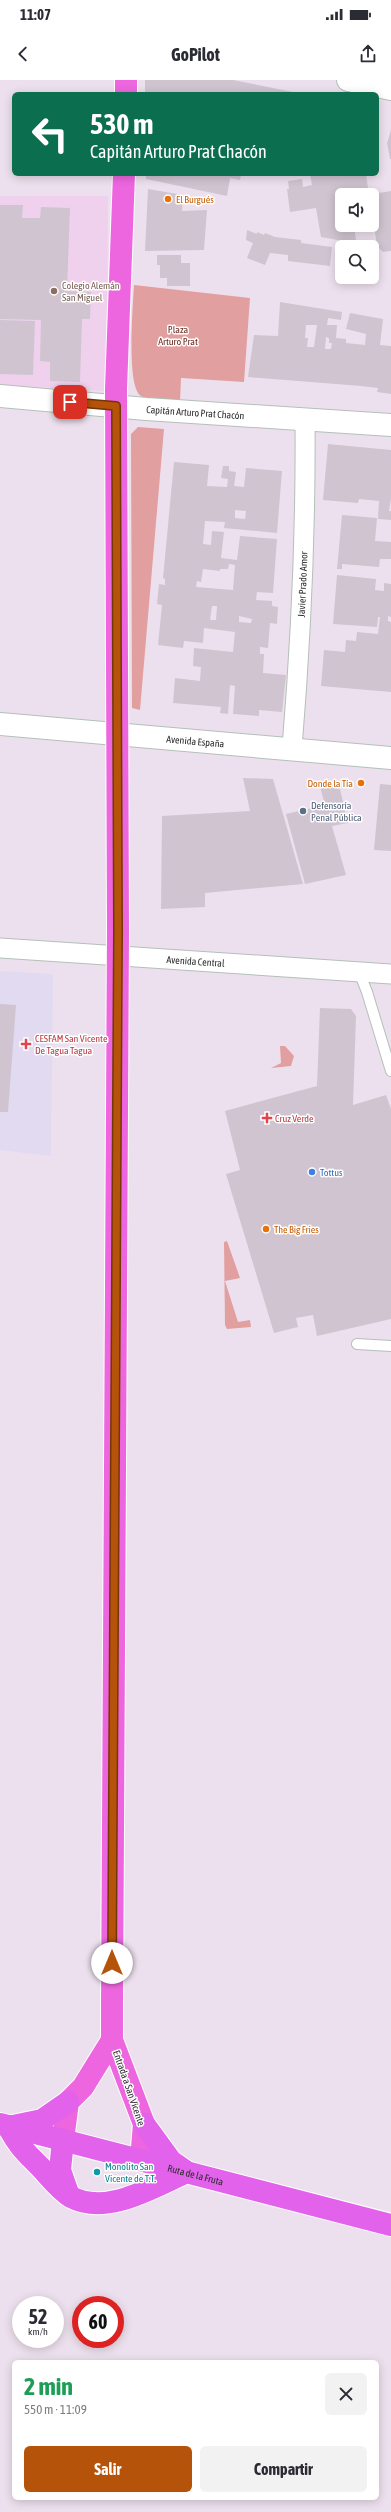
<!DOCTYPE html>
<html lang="es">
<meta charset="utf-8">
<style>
body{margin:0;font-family:"Asap Condensed",sans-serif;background:#f2f2f3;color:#2b2b33;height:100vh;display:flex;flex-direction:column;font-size:15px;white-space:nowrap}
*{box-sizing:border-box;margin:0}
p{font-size:13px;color:#7c7c81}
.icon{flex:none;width:22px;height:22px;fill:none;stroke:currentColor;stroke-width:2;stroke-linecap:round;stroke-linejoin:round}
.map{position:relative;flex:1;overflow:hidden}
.panel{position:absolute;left:12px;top:2280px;width:367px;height:140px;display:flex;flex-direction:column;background:#fff;border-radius:6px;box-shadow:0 2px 10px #0003}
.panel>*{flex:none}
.guide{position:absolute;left:12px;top:12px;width:367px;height:84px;border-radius:6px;box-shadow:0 2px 10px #0003;background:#0b6e4f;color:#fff;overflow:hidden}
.controls{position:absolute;left:335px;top:108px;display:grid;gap:8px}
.controls a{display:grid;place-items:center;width:44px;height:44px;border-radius:6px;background:#fff;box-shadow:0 2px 10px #0003;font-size:20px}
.speed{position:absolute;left:12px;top:2216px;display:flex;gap:8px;font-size:20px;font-weight:700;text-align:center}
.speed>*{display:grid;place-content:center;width:52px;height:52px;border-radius:50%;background:#fff;box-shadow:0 2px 10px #0003;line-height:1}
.speed small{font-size:10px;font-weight:400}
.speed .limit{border:6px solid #d22;background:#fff;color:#111}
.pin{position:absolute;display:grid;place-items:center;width:34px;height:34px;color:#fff;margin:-17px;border-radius:8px;box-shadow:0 2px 6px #0006}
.me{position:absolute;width:44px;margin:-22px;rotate:0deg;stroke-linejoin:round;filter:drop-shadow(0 0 3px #0008)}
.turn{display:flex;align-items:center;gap:14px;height:84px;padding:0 12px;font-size:18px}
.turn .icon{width:52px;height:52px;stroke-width:2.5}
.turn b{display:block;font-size:28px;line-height:34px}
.round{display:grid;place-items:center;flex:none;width:42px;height:42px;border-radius:6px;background:#f2f2f3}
.head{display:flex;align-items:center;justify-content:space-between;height:68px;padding:0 12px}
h1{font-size:24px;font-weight:700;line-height:30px;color:#1e9e55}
.action{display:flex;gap:8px;margin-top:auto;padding:8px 12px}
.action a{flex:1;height:46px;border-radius:6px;background:#b45309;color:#fff;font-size:16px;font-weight:700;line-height:46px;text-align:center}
.action a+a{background:#f2f2f3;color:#2b2b33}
.status{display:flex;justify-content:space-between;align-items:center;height:28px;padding:0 20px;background:#fff;direction:ltr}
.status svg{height:11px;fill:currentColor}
header{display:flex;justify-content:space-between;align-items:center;height:52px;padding:0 12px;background:#fff;font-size:18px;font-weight:700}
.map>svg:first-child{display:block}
.education{fill:#efd1ee}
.medical{fill:#e1daf0}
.green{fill:#e29f9f}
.building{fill:#d0c4d1;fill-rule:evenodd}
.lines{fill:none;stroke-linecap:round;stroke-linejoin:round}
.service-casing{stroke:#b3c0b6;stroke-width:12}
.minor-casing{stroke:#b3c0b6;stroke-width:21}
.tertiary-casing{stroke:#b3c0b6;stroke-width:24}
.secondary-casing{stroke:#b3c0b6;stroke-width:24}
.primary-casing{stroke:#fff;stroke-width:24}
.trunk-casing{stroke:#fff;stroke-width:24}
.service{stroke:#fff;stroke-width:10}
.minor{stroke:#fff;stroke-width:19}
.tertiary{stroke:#fff;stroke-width:22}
.secondary{stroke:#fff;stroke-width:22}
.primary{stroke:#ed66df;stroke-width:22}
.trunk{stroke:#e262ec;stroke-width:22}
.route-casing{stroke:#753606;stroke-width:10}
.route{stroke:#b45309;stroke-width:7}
.food-dot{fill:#e8710a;stroke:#fff;stroke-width:1.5}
.education-dot{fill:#8d6e63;stroke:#fff;stroke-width:1.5}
.service-dot{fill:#5c6f8a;stroke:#fff;stroke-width:1.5}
.health-dot{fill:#e0444e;stroke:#fff;stroke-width:1.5}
.shop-dot{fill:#3f7fe0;stroke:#fff;stroke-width:1.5}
.culture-dot{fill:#0f9aa8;stroke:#fff;stroke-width:1.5}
.labels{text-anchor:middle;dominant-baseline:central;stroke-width:3;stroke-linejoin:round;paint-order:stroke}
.food-label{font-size:10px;fill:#c56008;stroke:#fff;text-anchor:start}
.education-label{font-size:10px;fill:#785e54;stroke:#fff;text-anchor:start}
.park-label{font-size:10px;fill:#6a271d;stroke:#fff}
.street-label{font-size:10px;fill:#2d2d2d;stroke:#fff}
.service-label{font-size:10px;fill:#4e5e75;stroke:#fff;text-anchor:start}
.health-label{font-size:10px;fill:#be3a42;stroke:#fff;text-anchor:start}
.shop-label{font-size:10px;fill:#366cbe;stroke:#fff;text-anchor:start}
.culture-label{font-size:10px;fill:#0d838f;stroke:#fff;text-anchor:start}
</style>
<div class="status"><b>11:07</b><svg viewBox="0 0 49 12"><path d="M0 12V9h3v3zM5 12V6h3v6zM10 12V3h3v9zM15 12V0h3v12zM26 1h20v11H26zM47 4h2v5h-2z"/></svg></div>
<header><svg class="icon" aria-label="back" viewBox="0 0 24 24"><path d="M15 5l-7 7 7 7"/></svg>GoPilot<svg class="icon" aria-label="share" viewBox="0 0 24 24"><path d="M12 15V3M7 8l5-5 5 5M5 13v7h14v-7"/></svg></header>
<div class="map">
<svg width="391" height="2432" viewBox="0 0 391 2432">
<rect width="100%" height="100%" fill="#ede0ee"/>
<path class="education" d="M0,116H108L107,311L0,305Z"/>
<path class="medical" d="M0,891L53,894L51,1076L0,1070Z"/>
<path class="green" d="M134,205L250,218L244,302L181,298L180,322C169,321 151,323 141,316C126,307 133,225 134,205Z
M138,347L164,349L140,630L132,628L131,354Z
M280,966H285L294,976L291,986L271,988L281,983Z
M227,1161L240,1198L225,1201L238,1242L250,1240L251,1247L227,1249L225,1245L224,1162Z"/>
<path class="building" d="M145,0H233L298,13L145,14Z
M391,50V79H390L387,63Z
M146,94H241L240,100L230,98L227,116L146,99Z
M310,94H366L369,115H342V145H354L356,160L339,163L338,160L321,157L316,128L290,132L287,109H289L288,101L302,99L303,107L312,105Z
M148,109L183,115L182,131L207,130L204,170L145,171Z
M391,111V171L383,172L377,166L372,132V114Z
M0,125H23L22,138H40L41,127L70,128L67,211L91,212L90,239H82L80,302L50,301V282L40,281L41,240L0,239Z
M247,150L257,154V152L264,155L265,153L275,157L301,160V163L332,167L330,186L288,181V175L270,173L265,185L247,178L253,163L246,160Z
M157,175H181V183H190V206H167V198H160V185H157Z
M280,222L342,232L341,240L328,238L327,245H337L336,258L346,259V263L365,265L366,254L346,249L350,233L383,239L380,265L391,266V314L377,312L378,308L361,306L248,297L254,255L278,256ZM306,245H317L314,267H307L308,258H305ZM326,257L329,258V263H332L331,269H325Z
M0,240L35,241L33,295L0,294Z
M328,364L391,370V418L389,431H391V440L378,439L379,421L359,419L358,423L323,420Z
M174,382L209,385L207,406L227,407L228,399L221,398L223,386H229V391L236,392L234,406L244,407L246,388L282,391L277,453L224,448L225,442L205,441L203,464L211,465L212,451L224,452L221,478L237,480L240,456L277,459L273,513L257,512L256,520L272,521V526L278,527L277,544L270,543L268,568L260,567V574H264L263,593L286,595L282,632L259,630V636L233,634L235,606L230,605L228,634L220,633L221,627L173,623L175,598L200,601L201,587L193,586L194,568L233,572L235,552L204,548L203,563L184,561L183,568L158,565L162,525L157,524L159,504L165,505V499L163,498ZM235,430L246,431L245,439L235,438ZM229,484L235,485L233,510L196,507L197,501L201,502L203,489L220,491V489H228ZM212,526H217L216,540H210ZM239,536L252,539L251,543L239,542Z
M342,435L377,438L375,461L391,462V479H380L379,487L342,484V489H337Z
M337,495L376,499L375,510L384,511V503L391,504V537L388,536V541L391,542V612L321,606L324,570L345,572L346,560L356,561L357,552L378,554L380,537H378L377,547L333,544Z
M243,698L273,699L303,804L205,813V827L161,829L162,736L250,731Z
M319,703L339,705L348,743L332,746L346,795L305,804L286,734L325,725Z
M380,704L391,705V771L374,770Z
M0,924L16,925L8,1032H0Z
M320,928L351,929L356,936L353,1025L386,1015L391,1029V1239L317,1256L313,1235L296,1238L298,1247L274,1253L226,1094L240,1090L225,1031L317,1006Z"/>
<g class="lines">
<g class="service-casing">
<path id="service" d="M359,892L367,912L391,991
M357,1264L391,1266"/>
</g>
<g class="minor-casing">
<g id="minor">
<path id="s1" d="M292,668C301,559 306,449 305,339"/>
<path id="s2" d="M0,868L391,894"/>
</g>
</g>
<g class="tertiary-casing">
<g id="tertiary">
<path id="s3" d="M0,316L146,329L391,345"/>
<path id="s4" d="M0,644L391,678"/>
</g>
</g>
<g class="secondary-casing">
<path id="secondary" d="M348,0L391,9"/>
</g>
<g class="primary-casing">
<path id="primary" d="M126,0V14
M124,94L116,309L118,851L112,1927V1960L144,2044L141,2080
M63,2060L68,2022L83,2007L112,1960"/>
</g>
<g class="trunk-casing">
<g id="trunk">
<path id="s5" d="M0,2044L391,2145"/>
<path d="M144,2044L171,2081L184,2090"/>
<path d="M8,2046C19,2068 28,2074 44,2091C52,2100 61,2111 71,2117C107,2136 153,2107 187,2092"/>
<path d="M13,2046L42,2040L68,2022"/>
<path d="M63,2060L60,2090L68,2113"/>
</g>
</g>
<use href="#service" class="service"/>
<use href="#minor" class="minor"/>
<use href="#tertiary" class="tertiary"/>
<use href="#secondary" class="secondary"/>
<use href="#primary" class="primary"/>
<use href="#trunk" class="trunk"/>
</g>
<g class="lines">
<g class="route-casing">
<path id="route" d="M70,322L116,326L118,851L112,1883"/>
</g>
<use href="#route" class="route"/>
</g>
<g class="food-dot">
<circle cx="168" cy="119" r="4"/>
<circle cx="361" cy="703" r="4"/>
<circle cx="266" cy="1149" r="4"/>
</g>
<circle class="education-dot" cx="54" cy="211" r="4"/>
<circle class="service-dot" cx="303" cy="731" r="4"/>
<g class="health-dot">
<path d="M24 958h4v4h4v4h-4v4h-4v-4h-4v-4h4z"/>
<path d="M265 1032h4v4h4v4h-4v4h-4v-4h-4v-4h4z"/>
</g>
<circle class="shop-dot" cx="312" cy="1092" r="4"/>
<circle class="culture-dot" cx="97" cy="2092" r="4"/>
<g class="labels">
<g class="food-label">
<text x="176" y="119">El Burgués</text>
<text x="353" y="703" text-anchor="end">Donde la Tía</text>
<text x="274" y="1149">The Big Fries</text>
</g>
<g class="education-label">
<text x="62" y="205">Colegio Alemán<tspan x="62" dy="12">San Miguel</tspan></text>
</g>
<g class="park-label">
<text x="178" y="249">Plaza<tspan x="178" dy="12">Arturo Prat</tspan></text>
</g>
<g class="street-label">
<text stroke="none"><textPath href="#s3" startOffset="196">Capitán Arturo Prat Chacón</textPath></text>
<text stroke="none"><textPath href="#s1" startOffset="164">Javier Prado Amor</textPath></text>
<text stroke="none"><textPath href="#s4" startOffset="196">Avenida España</textPath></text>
<text stroke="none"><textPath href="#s2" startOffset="196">Avenida Central</textPath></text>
<text transform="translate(129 2008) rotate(71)">Entrada a San Vicente</text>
<text stroke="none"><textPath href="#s5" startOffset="202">Ruta de la Fruta</textPath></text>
</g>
<g class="service-label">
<text x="311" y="725">Defensoría<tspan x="311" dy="12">Penal Pública</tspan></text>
</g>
<g class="health-label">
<text x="35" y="958">CESFAM San Vicente<tspan x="35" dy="12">De Tagua Tagua</tspan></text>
<text x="275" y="1038">Cruz Verde</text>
</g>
<g class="shop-label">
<text x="320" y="1092">Tottus</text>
</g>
<g class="culture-label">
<text x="105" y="2086">Monolito San<tspan x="105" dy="12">Vicente de T.T.</tspan></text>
</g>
</g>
</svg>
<div class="controls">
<a><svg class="icon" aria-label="sound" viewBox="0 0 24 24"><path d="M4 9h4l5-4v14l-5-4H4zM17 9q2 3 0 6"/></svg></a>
<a><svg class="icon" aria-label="search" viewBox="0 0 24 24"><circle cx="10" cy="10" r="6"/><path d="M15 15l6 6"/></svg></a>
</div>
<div class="speed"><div>52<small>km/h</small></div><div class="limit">60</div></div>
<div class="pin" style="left:70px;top:322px;background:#d93025"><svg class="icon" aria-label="arrive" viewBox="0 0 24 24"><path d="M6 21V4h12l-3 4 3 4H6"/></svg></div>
<svg class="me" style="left:112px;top:1883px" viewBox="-20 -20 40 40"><circle r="19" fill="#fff"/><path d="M0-13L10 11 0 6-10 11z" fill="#b45309"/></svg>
<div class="guide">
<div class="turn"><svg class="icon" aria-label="left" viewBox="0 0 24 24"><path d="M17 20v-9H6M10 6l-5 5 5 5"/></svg><div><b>530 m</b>Capitán Arturo Prat Chacón</div></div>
</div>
<section class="panel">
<div class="head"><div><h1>2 min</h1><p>550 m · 11:09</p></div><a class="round"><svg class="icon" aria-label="close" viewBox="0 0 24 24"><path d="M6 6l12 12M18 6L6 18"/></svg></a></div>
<div class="action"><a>Salir</a><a>Compartir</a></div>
</section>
</div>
